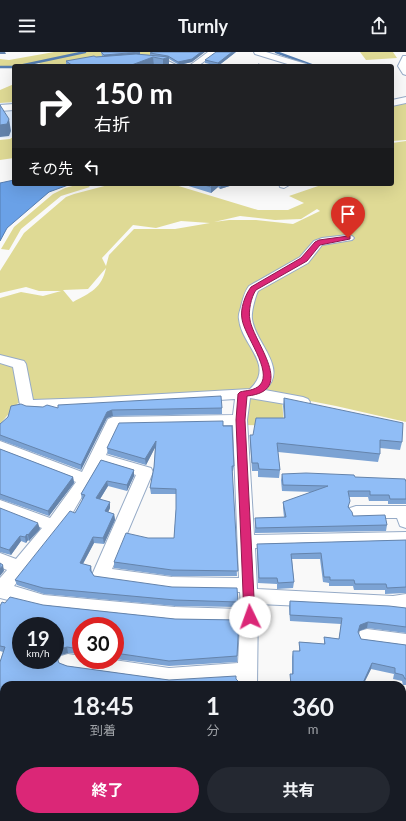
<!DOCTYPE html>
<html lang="ja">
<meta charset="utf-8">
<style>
body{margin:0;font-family:Lato,"Noto Sans JP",sans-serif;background:#242831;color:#f1f3f6;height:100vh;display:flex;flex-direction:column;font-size:15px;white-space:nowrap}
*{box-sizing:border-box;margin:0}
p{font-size:13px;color:#9ea1a6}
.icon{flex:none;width:22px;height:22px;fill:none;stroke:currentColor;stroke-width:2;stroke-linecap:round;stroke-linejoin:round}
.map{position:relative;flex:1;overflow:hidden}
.sheet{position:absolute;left:0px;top:629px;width:406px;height:140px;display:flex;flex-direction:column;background:#171b24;border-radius:12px 12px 0 0;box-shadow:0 4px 16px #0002}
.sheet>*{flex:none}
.banner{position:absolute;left:12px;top:12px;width:382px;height:122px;border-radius:4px;box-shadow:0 4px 16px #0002;background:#202124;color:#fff;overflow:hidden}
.speed{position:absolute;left:12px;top:565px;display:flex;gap:8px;font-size:20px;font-weight:700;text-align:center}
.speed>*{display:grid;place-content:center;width:52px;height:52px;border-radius:50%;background:#171b24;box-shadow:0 4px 16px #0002;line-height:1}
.speed small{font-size:10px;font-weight:400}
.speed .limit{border:6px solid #d22;background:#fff;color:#111}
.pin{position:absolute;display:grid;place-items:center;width:34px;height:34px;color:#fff;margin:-41px -17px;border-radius:50% 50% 50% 0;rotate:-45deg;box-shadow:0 0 4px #0007}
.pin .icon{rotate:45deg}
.me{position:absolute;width:44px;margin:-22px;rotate:357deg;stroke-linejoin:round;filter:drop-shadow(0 0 3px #0008)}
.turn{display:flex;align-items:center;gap:14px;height:84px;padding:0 16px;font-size:18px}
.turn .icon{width:52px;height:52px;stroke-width:2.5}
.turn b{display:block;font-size:28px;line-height:34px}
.then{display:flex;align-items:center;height:38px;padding:0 16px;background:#0003;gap:8px;font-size:15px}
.eta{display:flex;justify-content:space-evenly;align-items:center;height:68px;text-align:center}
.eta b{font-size:24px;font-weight:700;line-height:28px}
.button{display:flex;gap:8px;margin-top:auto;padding:8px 16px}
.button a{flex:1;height:46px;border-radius:24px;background:#db2777;color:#fff;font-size:16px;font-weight:700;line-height:46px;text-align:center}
.button a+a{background:#242831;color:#f1f3f6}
header{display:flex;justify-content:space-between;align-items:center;height:52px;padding:0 16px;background:#171b24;font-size:18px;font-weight:700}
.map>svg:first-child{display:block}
.built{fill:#e5f0fe}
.green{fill:#dfda95;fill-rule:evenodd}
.water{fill:#6aa1e7;stroke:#557eb2}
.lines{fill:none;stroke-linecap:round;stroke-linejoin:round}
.stream{stroke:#557eb2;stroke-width:2.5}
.minor-casing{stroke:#96abc7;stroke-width:2}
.minor{fill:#fff;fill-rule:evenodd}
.wall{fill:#7ca3d4;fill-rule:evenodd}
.shaded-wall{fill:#6584ac}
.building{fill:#90bdf6;stroke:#6584ac;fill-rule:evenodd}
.route{fill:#db2777;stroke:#8e194d}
</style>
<header><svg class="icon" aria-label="menu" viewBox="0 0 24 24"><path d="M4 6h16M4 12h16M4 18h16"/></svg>Turnly<svg class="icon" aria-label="share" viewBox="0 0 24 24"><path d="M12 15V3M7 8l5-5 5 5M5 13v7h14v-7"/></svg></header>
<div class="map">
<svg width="406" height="769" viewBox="0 0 406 769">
<rect width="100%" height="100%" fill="#f9f9f9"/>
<path class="built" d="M14,50V85L0,86V51Z"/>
<path class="green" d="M54,0H166L155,4L84,14H42L39,11L13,15H0V7L9,8Z
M360,0H393L397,6L366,8Z
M14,32V50L0,51V38Z
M406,49V88L392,89V53Z
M14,84V106L0,108V88L10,87Z
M406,89V370L336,354L259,339L18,351L0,372V246L21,240L43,244L61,239H39L26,235L0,241V219L24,181L66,145L74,142L112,132H172L258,158H288L304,151L289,144L324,132H392V91ZM317,157L320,159L293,172L256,168H229L214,170L240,164L275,168L301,167ZM181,169L210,171L175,177H134L109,203L106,214L102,206L133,173L156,176ZM106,216C102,236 90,241 73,250L63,238L88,237Z
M80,132H87L90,135L61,144L21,177L9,198L1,197L14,175L53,142L65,136Z
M245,345L282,348L284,374L245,373Z"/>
<path class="water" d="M14,128V132H71L49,140L7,176L0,189V131Z"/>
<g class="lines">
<path class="stream" d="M276,0L314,14
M19,14L85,0
M0,15H14"/>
<g class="minor-casing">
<path id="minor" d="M208,0H217L198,14H189Z
M254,0H266L306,12L307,14H294L255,2Z
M403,4H406V23L403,22L398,14Z
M146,7L168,9L178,14L149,11H146L145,9Z
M406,45V51L392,54V48Z
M14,52V58L0,59V53Z
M279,132H291L284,136L280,135Z
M348,183L352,184L354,186L352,188L322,193L308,211L258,239C255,245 251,261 252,267C255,291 289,316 265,338L303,345L308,347L310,350L308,353L303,355L250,346L247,368L254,483L406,480V492L255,496L257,537L393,544L406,542V556L393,558L258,552L257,633H237L238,628L169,632L68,618L61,616L58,610L61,604L68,602L81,604V608H114L169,616L238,611L240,572L175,571L44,557L0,546V526L7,518L0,515V501L16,507L42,476L0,460V448L50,466L76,430L0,400V389L82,420L108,367L113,365L233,363L235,347L91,356L27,358L22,356L20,353L13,315L0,311V303L24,309L26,312L33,348L91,346L250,337C276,313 241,293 239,267C238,263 240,259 241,255C243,247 244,241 249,234L300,205L314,189L322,186ZM233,373L239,526L172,525L112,517L153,420L151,416L106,403L118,375ZM101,412L136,423L92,523L95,528L172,539L240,540L241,557L175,555L44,543L14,534L73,460Z
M356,454H406V476L400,474L397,466H356L350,464L348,460L350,456Z
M367,577L406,582V598L367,593L360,591L358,585L360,579Z
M0,644H4V662H0Z
M402,662L406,663V682L402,681Z
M221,765H243L242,769H220Z
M336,765H364L366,769H338Z"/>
</g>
<use href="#minor" class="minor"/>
</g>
<path class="wall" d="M101,0L150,3V1L153,0L192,10L179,13L169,7V14H66V9L102,4Z
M236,0L218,14L205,11V8Z
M182,132H236L220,137L218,135L211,141Z
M284,346L402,390L400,398L380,396V402L378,410L278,400L280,418L279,426L258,425V419H252L250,391V383H253L284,366L283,354Z
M26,354L58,356H222V362L113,364L107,366L81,418L0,388V372Z
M223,374L234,414L233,419H232L237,524H172L114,516V510L148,486H174L176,457V442H151L150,436L154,415L155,395L146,413L108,402L107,396Z
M0,397L73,425L74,431L49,464L0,447Z
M101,408L134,418V424L127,439L108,434L100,447L110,456L108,460L114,462L115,468L104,492L94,491L83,512L91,514L92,520L94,524L238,550V555L175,554L44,542L17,533L15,528L75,461L83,448H82L81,442Z
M282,422L355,425L406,430V452H388V449H369L368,445H349V456L353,464L387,473L386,479L255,481V466L284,465L283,456V450L312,440L282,439L281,428Z
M0,456L40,477L29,489L28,488L26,491L21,489L11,503L0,500Z
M406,488V541L385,542V538H354L353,534H329V531L323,530L320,507H292L294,530L293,536L277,537V532L258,531L257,497V492Z
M290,549L406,556V581L367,576L359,579L358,581L361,587L406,593V633H403L402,629L393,627L394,622L371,617L363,633H290V622H292V605L293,599H299V590L324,592V585L339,587L341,572L290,569L289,555Z
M5,551L43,553L175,567L239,568L237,610L169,614L115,607V574H81V602L68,601L61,603L57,608L59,611L67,614L169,628H236L4,633V765H17V769H0V658L4,656V643L0,642V610L3,600L0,599V554ZM21,574H55V581L59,582L56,595L21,608Z
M402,675L403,677L406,678V744L402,742Z
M76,765H125V768L77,769Z
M366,765H387L386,769H375Z"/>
<path class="shaded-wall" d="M0,0H5L6,2H0Z
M140,0V4L104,7V3Z
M201,0H205L192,10L179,13L178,10Z
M232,0H236L218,14V11Z
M153,5L154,14H129Z
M169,5V14H163V7Z
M9,67L11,79L9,84L0,85V73Z
M214,132H218V135L211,141V135Z
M221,132H236L220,137Z
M112,358L113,364L107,366L81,418V413L107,360Z
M156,389V394L146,413L145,407Z
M134,418V424L127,439V433Z
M73,425L74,431L49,464L48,459Z
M107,429L108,434L97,452L96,446Z
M110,450V456L106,465L105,459Z
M114,462L115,468L104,492L103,486Z
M38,471L40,477L29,489L28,483Z
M27,482L28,488L26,491L25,485Z
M20,484L21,489L11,503L9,498Z
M93,485L94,491L80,517V511Z
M3,513L4,519L0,524V517Z
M368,570L367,576L359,579L357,585L360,573Z
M67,595L68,601L61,603L57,609L56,604L60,597Z
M372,611L371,617L363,633H362Z
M51,765H54L53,769H50Z"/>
<path class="building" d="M101,0H140L104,3Z
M153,0H201L192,7L178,10L168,4L150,1Z
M216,0H232L218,11L205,8Z
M136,2L169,5L163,7L153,5L129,14H73L66,9L94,4L96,5Z
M258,12L266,14H256Z
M0,53L9,67L7,72L0,73Z
M201,132H214L211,135Z
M221,344L222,356L112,358L107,360L81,413L0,383V372L8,365L11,354L21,352L26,354L43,355L47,353L58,356V353Z
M284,346L403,371L402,390L380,388V402L277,391L280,418L259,417L258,411H252L250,383H253L256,366H285Z
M223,369V374H232L234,414H232L238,519L172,518L114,510L126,481L148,486H174L176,457V437L150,436L154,415L156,389L145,407L107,396L119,371Z
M0,397L73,425L48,459L0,442Z
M101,408L134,418L127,433L107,429L96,446L110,450L105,459L114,462L103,486L93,485L80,511L91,514L90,518L94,524L172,535L237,536L238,550L175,548L43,536L15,528L70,459L75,461L85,443L81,442Z
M306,421L354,423L355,425L405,427L406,430V447H390L389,443H370V439H348L350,449L348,455L352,460L353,464L385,463L387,473L256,476L255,466L286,465L283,450L328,434L283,433L282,422Z
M0,456L38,471L28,483L27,482L25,485L20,484L9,498L0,495Z
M406,488V535L387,536L386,532H355L354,528H330V525H324L321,501L291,502L294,530L278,531L277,526H259L257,492Z
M0,511L3,513L0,517Z
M10,545L43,553L175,567L239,568L237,604L169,609L115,601V574H81V599L80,597L67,595L60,597L56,604L59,611L67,614L169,628L236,624V627L238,629V633H4V765H8L0,766V658L4,656V637H0V610L5,595L0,594V554L2,550L5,551ZM34,570L49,574H55V576L60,577L56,595H55V608H21V574H32Z
M290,549L389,554L406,556V575L368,570L360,573L358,580L361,587L406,593V627H405L403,623L395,621V616L372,611L362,633H291L290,622H293V599H300L299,590L325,592L324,585L339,587L342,566L290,563Z
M402,675L403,677L406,678V738L402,736Z
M44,765H51L50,769H45Z
M238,765H289L303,769H237Z
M379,765H387L386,768Z"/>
<path class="route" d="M348,184H350V187L320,193L307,209L256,238C251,245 248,260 250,268C254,291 297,339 247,344L245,368L255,565L254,568L250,569L246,568L244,565L236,368L238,342L240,340C247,338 254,339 260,333C273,319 244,283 242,267C240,257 245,243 251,235L301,206L315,190L319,188Z"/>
</svg>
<div class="speed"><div>19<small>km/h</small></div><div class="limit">30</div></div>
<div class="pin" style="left:348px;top:186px;background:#d93025"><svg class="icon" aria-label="arrive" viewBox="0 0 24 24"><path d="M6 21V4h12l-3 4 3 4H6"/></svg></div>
<svg class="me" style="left:250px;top:565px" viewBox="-20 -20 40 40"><circle r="19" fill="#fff"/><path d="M0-13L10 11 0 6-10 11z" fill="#db2777"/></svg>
<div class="banner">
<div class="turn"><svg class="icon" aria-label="right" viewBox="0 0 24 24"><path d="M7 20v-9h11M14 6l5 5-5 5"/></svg><div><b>150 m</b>右折</div></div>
<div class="then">その先<svg class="icon" aria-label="left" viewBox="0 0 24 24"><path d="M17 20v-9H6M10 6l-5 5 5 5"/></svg></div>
</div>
<section class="sheet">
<div class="eta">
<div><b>18:45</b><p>到着</p></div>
<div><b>1</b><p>分</p></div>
<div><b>360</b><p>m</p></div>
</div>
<div class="button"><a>終了</a><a>共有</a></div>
</section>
</div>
